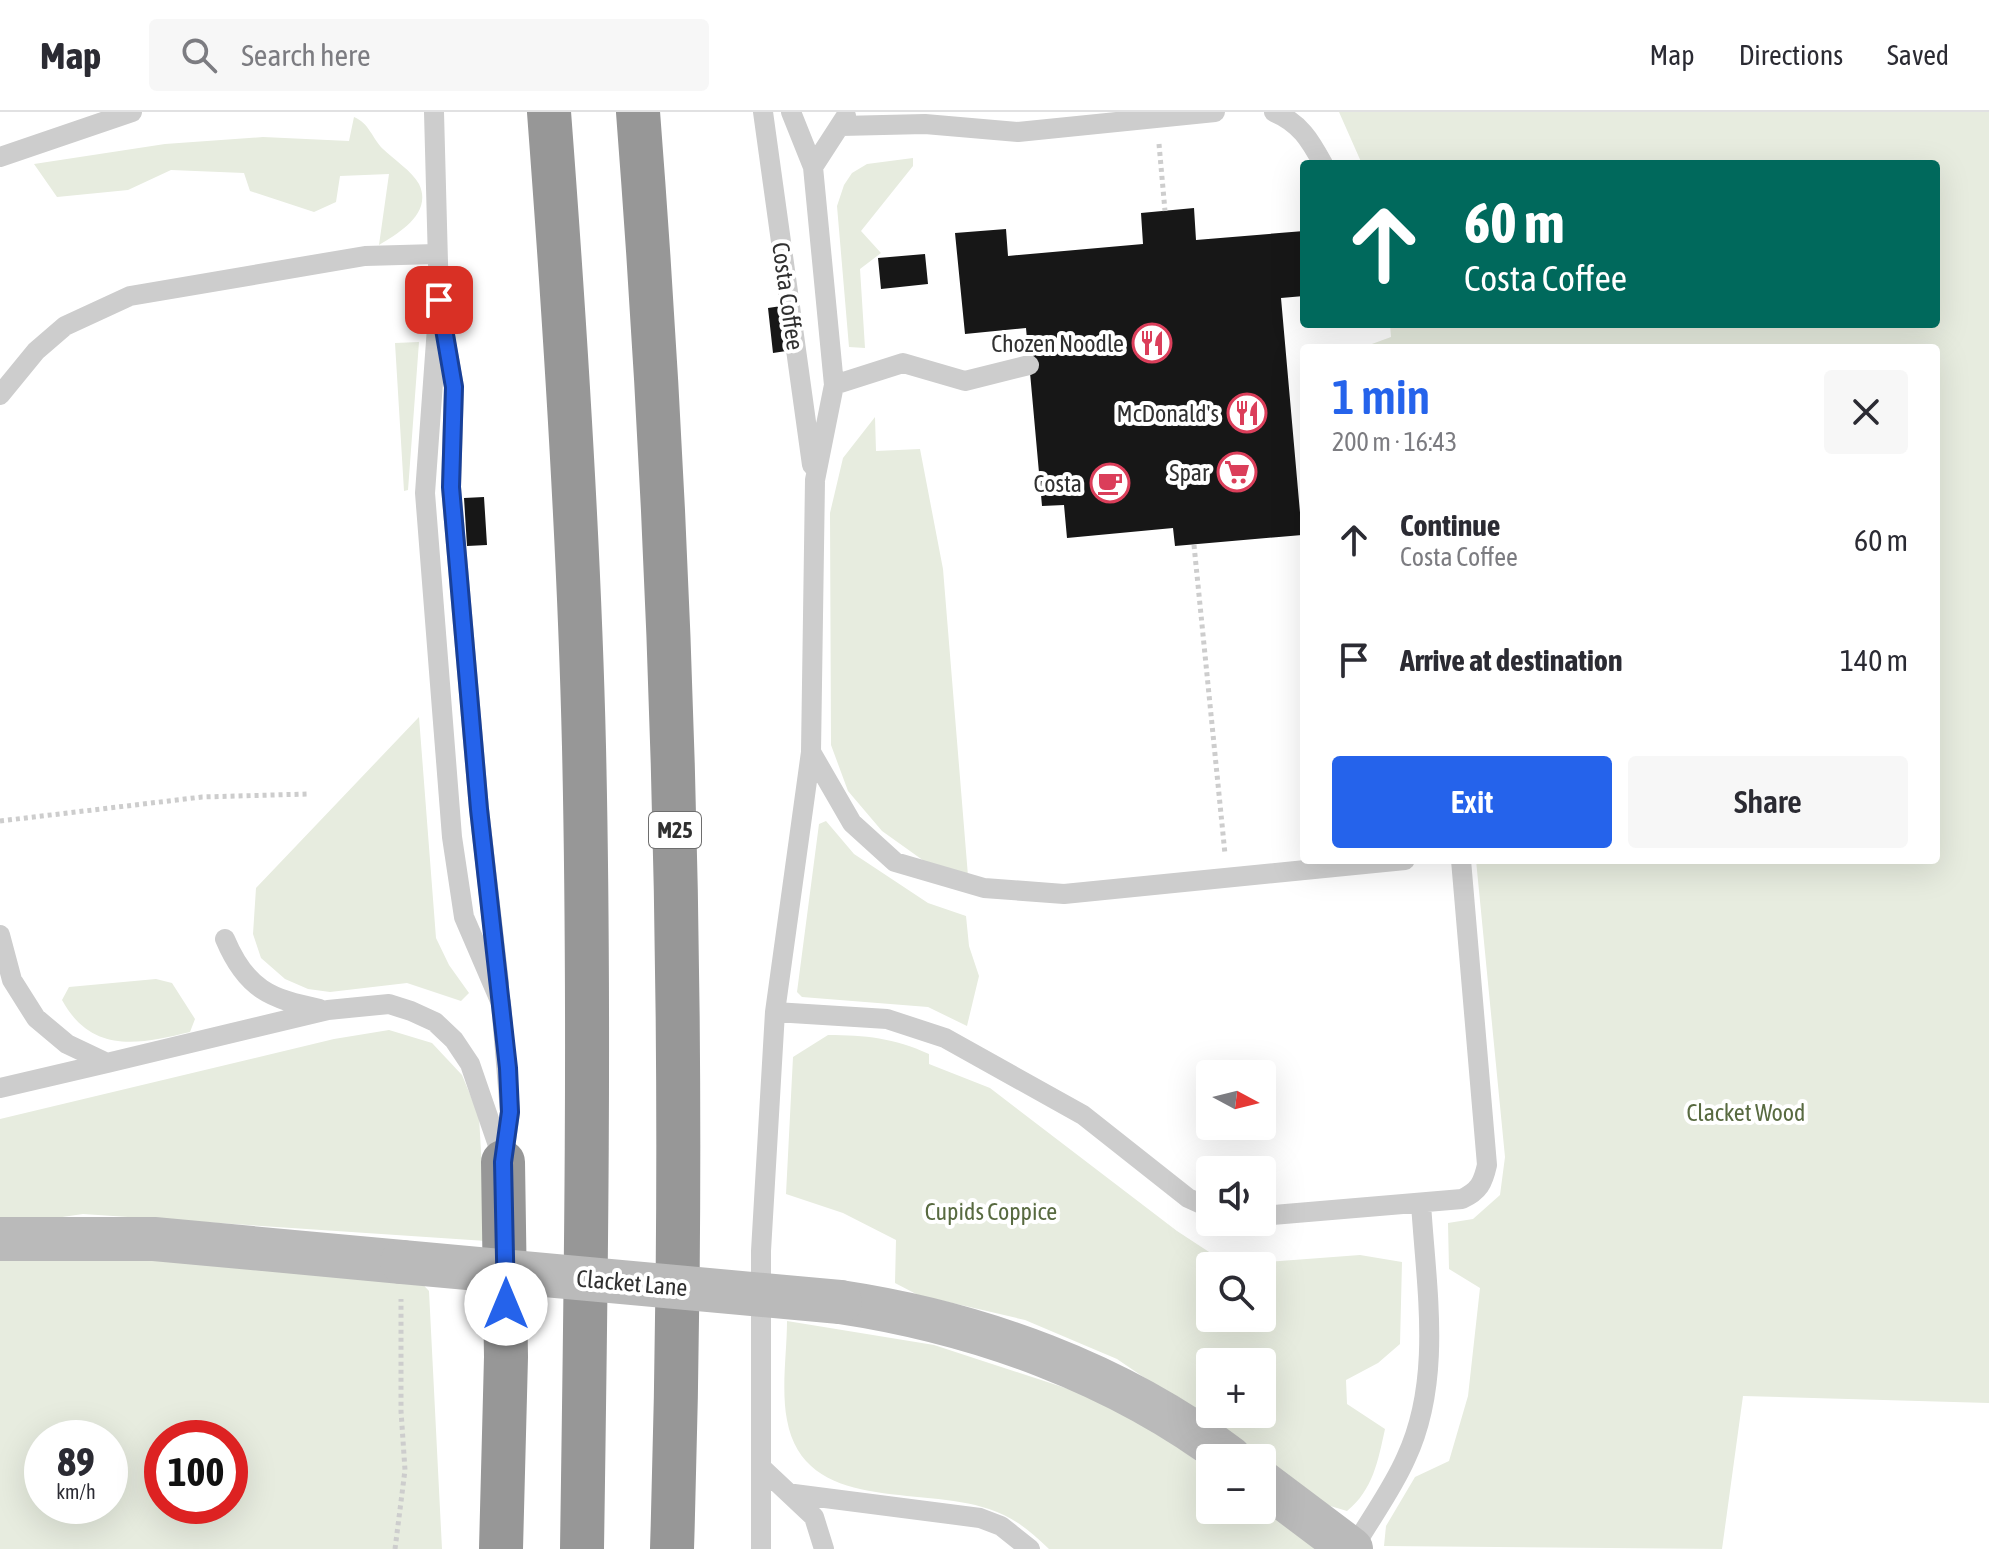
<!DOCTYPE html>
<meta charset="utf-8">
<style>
body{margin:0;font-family:"Asap Condensed",sans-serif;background:#f7f7f7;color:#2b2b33;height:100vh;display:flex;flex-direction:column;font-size:30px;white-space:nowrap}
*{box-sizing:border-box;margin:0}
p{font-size:26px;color:#7c7c81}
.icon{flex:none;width:44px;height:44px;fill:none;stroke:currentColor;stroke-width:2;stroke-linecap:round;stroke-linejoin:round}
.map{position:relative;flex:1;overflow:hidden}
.sheet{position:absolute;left:1300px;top:232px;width:640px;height:520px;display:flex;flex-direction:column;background:#fff;border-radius:8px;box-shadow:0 8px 32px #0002}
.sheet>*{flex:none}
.banner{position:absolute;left:1300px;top:48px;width:640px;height:168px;border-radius:8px;box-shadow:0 8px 32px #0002;background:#00695c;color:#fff;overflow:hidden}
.needle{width:52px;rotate:97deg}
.fabs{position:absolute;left:1196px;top:948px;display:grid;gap:16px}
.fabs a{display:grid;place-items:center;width:80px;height:80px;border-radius:8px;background:#fff;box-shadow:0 8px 32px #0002;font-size:40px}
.speed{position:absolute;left:24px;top:1308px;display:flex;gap:16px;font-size:40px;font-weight:700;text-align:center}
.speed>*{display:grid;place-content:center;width:104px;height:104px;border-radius:50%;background:#fff;box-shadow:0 8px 32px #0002;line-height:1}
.speed small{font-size:20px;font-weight:400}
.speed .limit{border:12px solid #d22;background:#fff;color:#111}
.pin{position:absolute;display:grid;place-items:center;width:68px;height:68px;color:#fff;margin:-34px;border-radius:16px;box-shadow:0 4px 12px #0006}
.me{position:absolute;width:88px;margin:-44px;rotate:0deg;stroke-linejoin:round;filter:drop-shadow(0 0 6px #0008)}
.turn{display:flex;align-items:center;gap:28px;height:168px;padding:0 32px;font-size:36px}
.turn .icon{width:104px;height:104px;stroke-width:2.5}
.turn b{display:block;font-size:56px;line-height:68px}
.round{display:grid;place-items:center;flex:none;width:84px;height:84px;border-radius:8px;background:#f7f7f7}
.overview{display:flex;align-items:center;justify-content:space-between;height:136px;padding:0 32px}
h1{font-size:48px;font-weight:600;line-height:60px;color:#2563eb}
.button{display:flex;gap:16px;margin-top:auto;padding:16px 32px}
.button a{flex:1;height:92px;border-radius:8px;background:#2563eb;color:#fff;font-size:32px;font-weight:600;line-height:92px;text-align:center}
.button a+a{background:#f7f7f7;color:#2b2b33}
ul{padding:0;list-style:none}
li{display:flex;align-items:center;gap:24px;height:120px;padding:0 32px}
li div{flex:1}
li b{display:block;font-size:30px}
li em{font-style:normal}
header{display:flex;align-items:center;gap:48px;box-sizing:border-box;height:112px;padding:0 40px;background:#fff;border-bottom:2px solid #e1e1e2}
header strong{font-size:38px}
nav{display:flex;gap:44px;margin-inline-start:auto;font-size:28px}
.search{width:560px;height:72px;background:#f7f7f7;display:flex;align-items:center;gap:20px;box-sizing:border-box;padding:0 28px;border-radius:8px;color:#7c7c81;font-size:30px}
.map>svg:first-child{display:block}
.green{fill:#e7ecdf;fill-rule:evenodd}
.building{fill:#171717}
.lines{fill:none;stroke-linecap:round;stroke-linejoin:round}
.path{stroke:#cdcdcd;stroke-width:5;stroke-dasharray:4 4;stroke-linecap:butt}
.lane{stroke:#cdcdcd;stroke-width:20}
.secondary{stroke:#bababa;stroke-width:44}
.highway{stroke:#979797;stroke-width:44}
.secondary-bridge{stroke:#bababa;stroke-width:44}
.route-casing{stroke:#184099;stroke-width:20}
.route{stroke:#2563eb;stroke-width:14}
.labels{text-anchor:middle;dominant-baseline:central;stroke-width:8;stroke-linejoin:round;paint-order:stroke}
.shield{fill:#fff;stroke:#6e6e6e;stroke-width:2}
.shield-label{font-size:22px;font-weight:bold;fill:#303030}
.street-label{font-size:24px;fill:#303030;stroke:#fff}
.poi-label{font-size:24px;fill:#303030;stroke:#fff;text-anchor:end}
.park-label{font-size:24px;fill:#586a40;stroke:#fff}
</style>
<header>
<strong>Map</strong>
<div class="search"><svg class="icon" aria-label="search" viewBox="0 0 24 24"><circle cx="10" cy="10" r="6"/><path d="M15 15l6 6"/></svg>Search here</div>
<nav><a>Map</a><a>Directions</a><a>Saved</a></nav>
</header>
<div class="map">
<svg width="1989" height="1437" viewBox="0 0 1989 1437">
<rect width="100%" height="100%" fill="#fff"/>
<path class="green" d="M1339,0H1989V1291L1743,1284L1722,1437L1384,1434L1386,1414L1415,1365L1449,1349L1468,1284L1480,1176L1449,1157L1448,1111L1473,1107L1500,1083L1505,1045L1476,748H1936V236H1361L1391,225L1390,212H1936V52H1362Z
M354,5C369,11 372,26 383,37C393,47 412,59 419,72C433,101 399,121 379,133L389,62L340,64L336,90L314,100L250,79L244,61L171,58L128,78L57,85L34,52L165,32L263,25L349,29Z
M913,46V54L861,119L881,141L860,157L865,236L849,235L837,94L844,73L852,61L867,52Z
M419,230L408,378L404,379L395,231Z
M875,305L876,339L920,337L943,457L968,764L924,749L882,719L848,679L831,633L830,401L843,346Z
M419,605L436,826L449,853L469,881L461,889L407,871L330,880L308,877L285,867L261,846L253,822L256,776Z
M826,709L854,742L928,791L966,804L969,834L979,864L967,914L928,895L802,885L797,880L819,712Z
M156,867L172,871L195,907L190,920C140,932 92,943 62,888L69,875Z
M389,918L432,931L462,963L479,1004L486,1129L83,1102L0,1114V1007L334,927Z
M828,923C865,923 894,926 929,942V952L990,976L1177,1119L1229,1153L1360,1143L1402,1150L1400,1232L1378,1251L1346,1268L1347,1292L1385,1317C1378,1349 1373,1378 1347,1399L1317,1390L1262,1346L1117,1247L1025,1208L918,1183L895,1171L896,1128L843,1101L786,1082L793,945ZM1210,1154H1262V1206H1210ZM1210,1250H1262V1302H1210Z
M0,1127L402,1150L429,1179L442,1437H0ZM42,1326H110V1394H42ZM162,1326H230V1394H162Z
M787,1209L934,1233L1090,1284L1167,1327L1210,1359V1398L1262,1396L1316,1437H1049C1030,1419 1014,1405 989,1397C920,1373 804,1402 787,1308C781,1277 787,1240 787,1209Z"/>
<path class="building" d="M1194,96L1196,128L1304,119V184L1281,186L1302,423L1175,434L1173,416L1067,426L1064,393L1042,394L1026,216L965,222L955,121L1006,117L1008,144L1143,132L1141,101Z
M925,142L928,172L881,177L878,146Z
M788,193L793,238L773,241L768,196Z
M484,385L487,433L467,434L464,386Z"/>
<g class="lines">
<path class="path" d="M1159,32L1165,99
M1194,433L1225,742
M0,709L202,685L308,682
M395,1437L405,1358L401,1299V1187"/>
<path class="lane" d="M434,0L439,188L425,381L452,725L464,805L501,891L510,1000L503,1050
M763,0L812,353
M1274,0C1300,11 1310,28 1323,52
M841,14L925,12L1018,20L1215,0
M0,45L132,0
M813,55L846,4
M444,219L454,275L451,375L479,697L499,871
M834,273L903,251L965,269L1029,253
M0,283L36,239L65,214L130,184L365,144L436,142
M811,640L852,711L895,750L984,776L1064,782L1405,748
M0,823L12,868L36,906L67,932L107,951L328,898L389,892L411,899L435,910L454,928L470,952L501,1042
M225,827C246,877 270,887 320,897
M775,900L887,907L945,926L1083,1003L1188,1086L1210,1096
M0,976L107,951
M1262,1104L1462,1087C1479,1079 1483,1071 1487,1053L1461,748
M764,1358L814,1405L824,1437
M794,1382L980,1406L1001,1414L1030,1437
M761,1437V1139L775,900L811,640L815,368L834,273L813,55L791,0
M1353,1437C1370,1407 1392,1378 1406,1346C1443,1267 1426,1175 1421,1091"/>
<path class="secondary" d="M0,1127H154L402,1150
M840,1190C979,1211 1118,1261 1230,1346
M1262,1370L1351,1437"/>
<path class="highway" d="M549,0C565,211 579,423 584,635C590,902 586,1170 582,1437
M638,0C675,478 687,958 672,1437
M501,1437L506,1245L503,1050"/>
<path class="secondary-bridge" d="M402,1150L840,1190"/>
</g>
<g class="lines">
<g class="route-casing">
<path id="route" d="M439,188L454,275L451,375L479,697L508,956L510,1000L503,1050L506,1192"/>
</g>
<use href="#route" class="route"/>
</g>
<defs>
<g id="restaurant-ring" transform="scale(2)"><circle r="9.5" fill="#fff" stroke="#db3e5a" stroke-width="1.5"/><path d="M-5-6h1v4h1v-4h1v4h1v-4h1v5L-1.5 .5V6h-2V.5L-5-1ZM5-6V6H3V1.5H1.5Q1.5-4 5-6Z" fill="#db3e5a"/></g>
<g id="supermarket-ring" transform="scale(2)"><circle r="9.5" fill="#fff" stroke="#db3e5a" stroke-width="1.5"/><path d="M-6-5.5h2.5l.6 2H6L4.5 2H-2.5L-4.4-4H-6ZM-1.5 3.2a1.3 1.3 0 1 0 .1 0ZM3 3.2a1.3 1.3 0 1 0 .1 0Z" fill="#db3e5a"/></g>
<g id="cafe-ring" transform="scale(2)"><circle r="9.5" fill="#fff" stroke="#db3e5a" stroke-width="1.5"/><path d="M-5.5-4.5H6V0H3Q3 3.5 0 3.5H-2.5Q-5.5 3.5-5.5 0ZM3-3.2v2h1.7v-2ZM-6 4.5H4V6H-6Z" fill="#db3e5a"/></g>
</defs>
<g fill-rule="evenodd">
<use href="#restaurant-ring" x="1152" y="231"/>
<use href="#restaurant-ring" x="1247" y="301"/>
<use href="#supermarket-ring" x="1237" y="360"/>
<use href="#cafe-ring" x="1110" y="371"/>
</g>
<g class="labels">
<rect class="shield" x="649" y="700" width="52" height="36" rx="6"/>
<g class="shield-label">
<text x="675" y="718">M25</text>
</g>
<g class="street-label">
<text transform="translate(788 184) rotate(82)">Costa Coffee</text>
<text transform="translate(632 1171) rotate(5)">Clacket Lane</text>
</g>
<g class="poi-label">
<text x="1124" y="231">Chozen Noodle</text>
<text x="1219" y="301">McDonald's</text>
<text x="1209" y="360">Spar</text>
<text x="1082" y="371">Costa</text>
</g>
<g class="park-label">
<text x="1746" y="1000">Clacket Wood</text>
<text x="991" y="1099">Cupids Coppice</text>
</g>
</g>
</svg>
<div class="fabs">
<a><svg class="needle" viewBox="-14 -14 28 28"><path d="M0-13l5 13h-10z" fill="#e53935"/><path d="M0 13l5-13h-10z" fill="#7c7c81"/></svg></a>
<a><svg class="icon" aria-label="sound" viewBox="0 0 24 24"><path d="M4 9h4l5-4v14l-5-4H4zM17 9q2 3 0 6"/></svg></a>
<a><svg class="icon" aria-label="search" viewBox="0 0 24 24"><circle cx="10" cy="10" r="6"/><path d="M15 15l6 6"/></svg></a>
<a>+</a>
<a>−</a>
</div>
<div class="speed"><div>89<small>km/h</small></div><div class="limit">100</div></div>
<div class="pin" style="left:439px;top:188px;background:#d93025"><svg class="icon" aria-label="arrive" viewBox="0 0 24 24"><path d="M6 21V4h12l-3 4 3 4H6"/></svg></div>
<svg class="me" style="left:506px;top:1192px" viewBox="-20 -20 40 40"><circle r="19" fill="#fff"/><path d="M0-13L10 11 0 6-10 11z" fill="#2563eb"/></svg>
<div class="banner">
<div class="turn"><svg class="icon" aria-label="ahead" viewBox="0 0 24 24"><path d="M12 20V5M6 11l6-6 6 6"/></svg><div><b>60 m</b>Costa Coffee</div></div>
</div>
<section class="sheet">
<div class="overview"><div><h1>1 min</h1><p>200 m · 16:43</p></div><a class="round"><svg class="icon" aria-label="close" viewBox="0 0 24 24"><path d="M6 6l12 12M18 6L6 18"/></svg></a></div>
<ul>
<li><svg class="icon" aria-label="ahead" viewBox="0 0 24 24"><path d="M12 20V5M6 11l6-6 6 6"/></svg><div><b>Continue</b><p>Costa Coffee</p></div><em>60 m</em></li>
<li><svg class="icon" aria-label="arrive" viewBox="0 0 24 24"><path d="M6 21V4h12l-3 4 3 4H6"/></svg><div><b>Arrive at destination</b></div><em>140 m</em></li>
</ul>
<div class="button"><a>Exit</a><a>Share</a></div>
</section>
</div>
